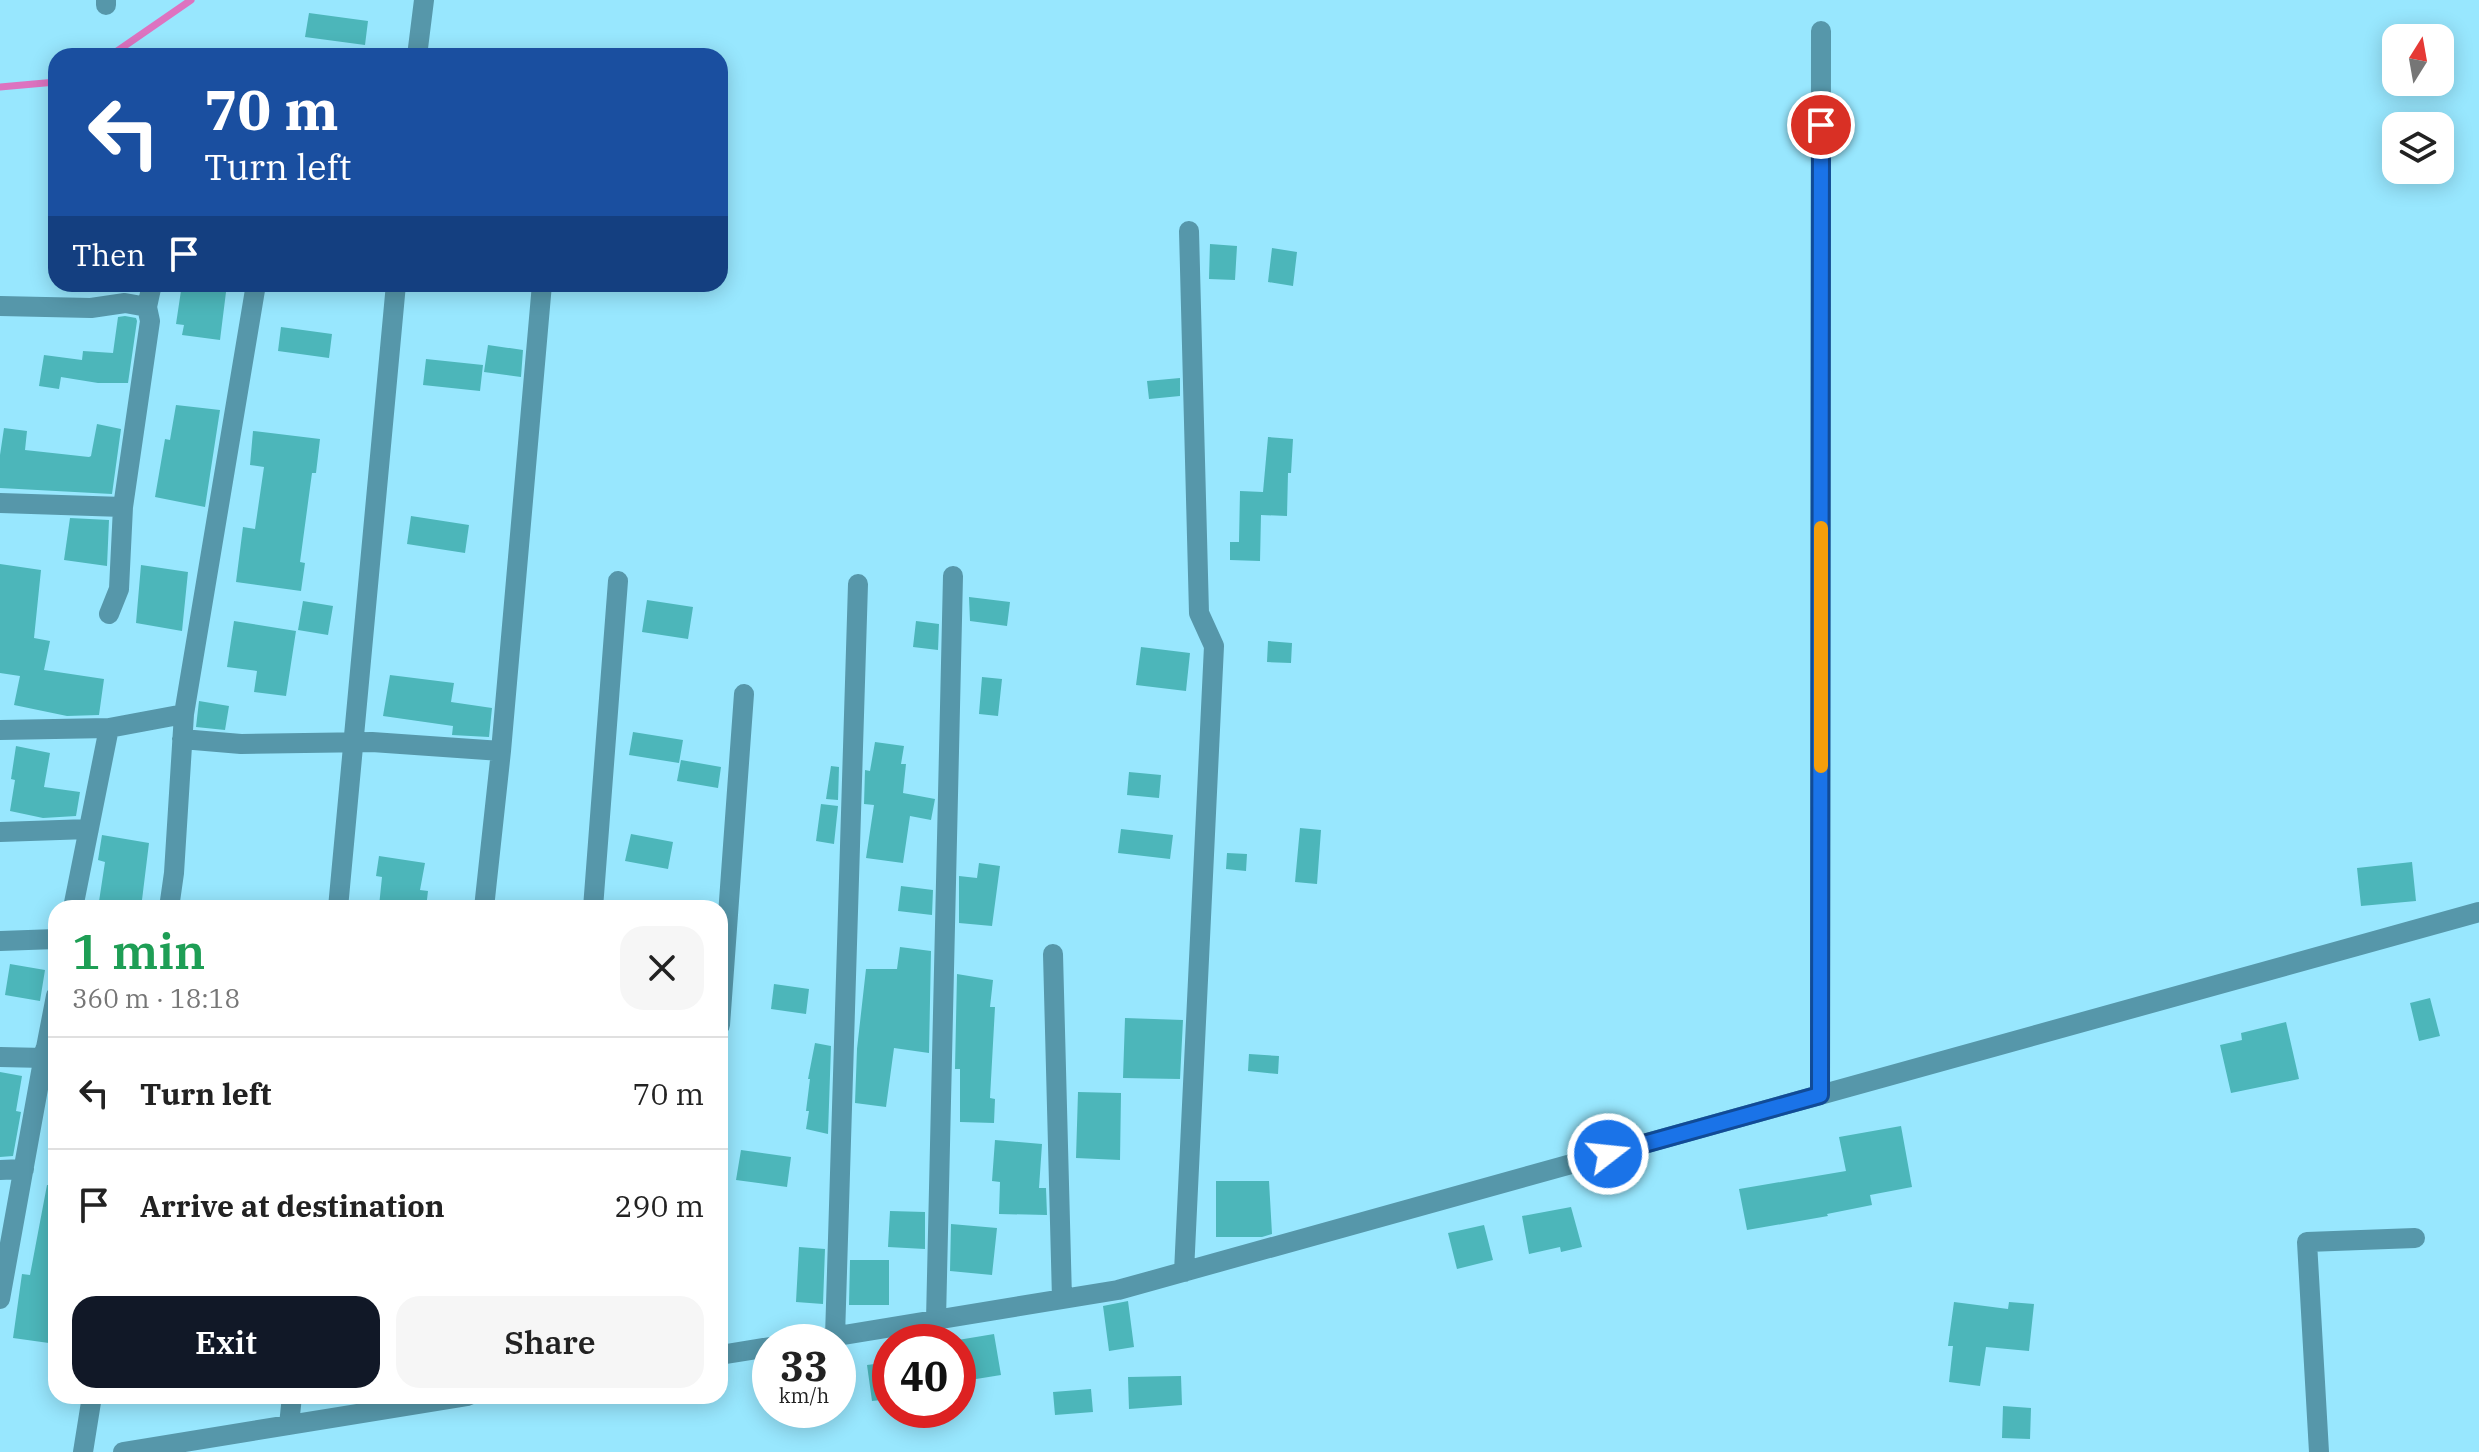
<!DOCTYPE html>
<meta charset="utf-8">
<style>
body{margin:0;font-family:"IBM Plex Serif",serif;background:#f6f6f6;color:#222;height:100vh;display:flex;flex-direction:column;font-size:30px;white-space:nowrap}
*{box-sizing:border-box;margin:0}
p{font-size:26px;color:#767676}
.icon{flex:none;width:44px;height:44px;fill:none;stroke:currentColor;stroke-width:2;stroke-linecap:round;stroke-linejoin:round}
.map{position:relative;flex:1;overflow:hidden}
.drawer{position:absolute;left:48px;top:900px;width:680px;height:504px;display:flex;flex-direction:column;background:#fff;border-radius:24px;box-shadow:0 4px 20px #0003}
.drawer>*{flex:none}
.guide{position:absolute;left:48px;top:48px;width:680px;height:244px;border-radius:24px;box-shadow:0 4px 20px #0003;background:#1a4fa0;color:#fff;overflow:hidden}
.needle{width:52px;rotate:11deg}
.controls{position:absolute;left:2382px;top:24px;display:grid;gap:16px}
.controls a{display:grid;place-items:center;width:72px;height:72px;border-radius:16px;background:#fff;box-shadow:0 4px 20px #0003;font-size:40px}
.speed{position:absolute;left:752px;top:1324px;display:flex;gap:16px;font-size:40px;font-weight:700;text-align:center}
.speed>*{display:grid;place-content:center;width:104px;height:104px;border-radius:50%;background:#fff;box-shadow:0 4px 20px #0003;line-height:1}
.speed small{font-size:20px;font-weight:400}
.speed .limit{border:12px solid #d22;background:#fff;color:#111}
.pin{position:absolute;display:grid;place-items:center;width:68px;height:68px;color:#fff;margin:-34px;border:4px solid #fff;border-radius:50%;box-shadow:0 2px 8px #0007}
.me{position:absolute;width:88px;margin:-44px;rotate:74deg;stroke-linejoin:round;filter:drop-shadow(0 0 6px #0008)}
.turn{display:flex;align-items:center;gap:28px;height:168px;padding:0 24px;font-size:36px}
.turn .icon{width:104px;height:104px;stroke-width:2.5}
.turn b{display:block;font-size:56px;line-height:68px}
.then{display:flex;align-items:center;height:76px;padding:0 24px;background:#0003;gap:16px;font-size:30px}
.round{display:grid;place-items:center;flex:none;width:84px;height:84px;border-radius:24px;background:#f6f6f6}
.summary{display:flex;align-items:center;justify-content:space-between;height:136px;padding:0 24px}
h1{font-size:48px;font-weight:600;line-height:60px;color:#1e9e55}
.button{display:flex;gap:16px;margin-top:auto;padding:16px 24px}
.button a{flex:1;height:92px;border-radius:24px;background:#111827;color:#fff;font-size:32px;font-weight:600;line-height:92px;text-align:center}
.button a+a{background:#f6f6f6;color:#222}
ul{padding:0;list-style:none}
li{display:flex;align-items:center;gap:24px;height:112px;padding:0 24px;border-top:2px solid #e0e0e0}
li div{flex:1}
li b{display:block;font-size:30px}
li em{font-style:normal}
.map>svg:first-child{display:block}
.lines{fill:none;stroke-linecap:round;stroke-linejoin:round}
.stream{stroke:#dd73c0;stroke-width:7}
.building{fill:#4cb6ba}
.minor{stroke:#5697aa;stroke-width:20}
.route-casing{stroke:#114b97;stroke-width:20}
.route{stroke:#1a73e8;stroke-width:14}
.slow{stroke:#f59e0b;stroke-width:14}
</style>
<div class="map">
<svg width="2479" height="1452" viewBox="0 0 2479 1452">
<rect width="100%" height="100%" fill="#98e7fe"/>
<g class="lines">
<path class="stream" d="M110,56L191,0
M0,87L56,82"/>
</g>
<path class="building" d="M309,13L368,21L365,45L305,37Z
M1210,244L1237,246L1235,280L1209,279Z
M1272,248L1297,252L1293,286L1268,282Z
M182,284H227L220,340L182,335L184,325L176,324Z
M125,316L136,318L137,321L128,383H98L61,377L59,389L39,386L44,355L82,360L83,351L113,353L118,317Z
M281,327L332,334L329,358L278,351Z
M488,345L523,350L521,377L484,372Z
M426,359L483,365L480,391L423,385Z
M1180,378V396L1149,399L1147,381Z
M176,405L220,410L205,507L155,497L165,439L170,440Z
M97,424L121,429L112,494L0,488V455L4,428L27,431L25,450L89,457L91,456Z
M253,431L320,439L316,473H312L300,562L305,563L301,591L236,582L243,527L255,529L264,467L250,465Z
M1268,437L1293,439L1291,473H1288L1287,516L1261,515L1260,561L1230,560V542H1239L1240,491L1263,492Z
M411,516L469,525L465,553L407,544Z
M70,518L109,520L107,566L64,560Z
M0,564L41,570L34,638L50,641L44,670L104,679L99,715L67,716L14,705L20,676L0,673Z
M141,565L188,572L182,631L136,623Z
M969,597L1010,602L1007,626L970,621Z
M647,600L693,607L688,639L642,632Z
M303,601L333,606L328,635L298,630Z
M234,621L296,631L286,696L254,692L257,671L227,667Z
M916,621L939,624L938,650L913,647Z
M1268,641L1292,643L1291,663L1267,662Z
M1141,647L1190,653L1186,691L1136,685Z
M390,675L454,683L451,702L492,708L489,737L452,735L453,726L383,716Z
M982,677L1002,679L998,716L979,714Z
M199,701L229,706L225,730L196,727Z
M633,732L683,740L679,763L629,755Z
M875,742L904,746L901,764H906L903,793L935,799L931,820L910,816L903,863L866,858L874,805L864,804L865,770L870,771Z
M16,746L50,753L44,787L80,792L76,816L43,818L10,811L15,780L11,779Z
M681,760L721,767L718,788L677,781Z
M831,766L839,767L838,800L826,799Z
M1129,772L1161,775L1159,798L1127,795Z
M821,804L838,806L834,844L816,841Z
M1300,828L1321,830L1317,884L1295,882Z
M1121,829L1173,835L1170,859L1118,853Z
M631,834L673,842L668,869L625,861Z
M102,835L149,843L141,908H98L105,862L98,860Z
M1227,853L1247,854L1246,871L1226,869Z
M379,856L425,863L420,890L428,891L426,908L379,906L382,877L376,876Z
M2412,862L2416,901L2361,906L2357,868Z
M979,863L1000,866L992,926L959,923V876L977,878Z
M901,886L933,890L932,915L898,911Z
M900,947L931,951L929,1053L894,1048L886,1107L855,1103L857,1049L866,969H897Z
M10,964L45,970L40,1001L5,995Z
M957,974L993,980L990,1007H995L990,1098L995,1099L994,1123L960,1122V1069H955Z
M774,984L809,989L806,1014L771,1009Z
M2430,998L2440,1036L2419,1041L2410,1003Z
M1125,1018L1183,1020L1180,1079L1123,1078Z
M2286,1022L2299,1079L2231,1093L2220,1045L2242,1040L2241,1033Z
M815,1043L831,1046L828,1134L806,1129L809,1111H806L810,1079H808Z
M1249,1054L1279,1056L1278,1074L1248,1071Z
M0,1072L22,1076L16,1111L21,1112L13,1156L0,1157Z
M1078,1092L1121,1093L1120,1160L1076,1158Z
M1901,1126L1912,1187L1870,1195L1872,1205L1827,1214L1828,1216L1747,1230L1739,1189L1846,1171L1839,1137Z
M995,1140L1042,1144L1039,1188H1046L1047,1215L999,1214L1000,1182L992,1181Z
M741,1150L791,1157L787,1187L736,1180Z
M1216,1181H1269L1272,1234L1262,1237H1216Z
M47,1185H56V1344L13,1338L22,1274L30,1275Z
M1571,1207L1582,1247L1561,1252L1560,1247L1529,1254L1522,1216Z
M890,1211L925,1212V1249L888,1247Z
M951,1224L997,1228L992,1275L950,1271Z
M1484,1225L1493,1260L1457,1269L1448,1233Z
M799,1247L825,1249L823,1304L796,1302Z
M850,1260H889V1305H849Z
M1128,1301L1134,1347L1109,1351L1103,1306Z
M1954,1302L2008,1309L2009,1302L2034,1304L2029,1351L1986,1347L1980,1386L1949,1382L1953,1346H1948Z
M994,1334L1001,1375L970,1380L969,1374L958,1376V1340Z
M890,1362V1399L872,1401L867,1365Z
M1181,1376L1182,1405L1129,1409L1128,1377Z
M1091,1389L1093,1412L1055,1415L1053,1392Z
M2003,1406L2031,1408L2030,1439L2002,1438Z"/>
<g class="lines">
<path class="minor" d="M106,0V5
M417,56L424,0
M0,306L91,308L125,303L147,307
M0,503L123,507
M109,614L119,589L123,507L150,321L147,307L152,284
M0,730L109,728L184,714
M182,739L241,744L372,742L501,751
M0,832L89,829
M73,908L109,728
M169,908L174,873L184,714L256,284
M338,908L396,284
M484,908L501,751L542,284
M593,908L618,581
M0,941L56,939
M1053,954L1062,1299
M720,1025L744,694
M0,1057L44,1058L56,996
M1820,1095L1821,31
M0,1170L24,1169
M1184,1272L1214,646L1199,613L1189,231
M0,1299L45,1050
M936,1320L953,576
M835,1337L858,584
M801,1342L1118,1290L2479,912
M720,1355L770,1347
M289,1425L292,1396
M83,1452L92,1396
M123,1452L468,1396
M2319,1452L2307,1242L2415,1238"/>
</g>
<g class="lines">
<g class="route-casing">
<path id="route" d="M1608,1154L1820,1095L1821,125"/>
</g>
<use href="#route" class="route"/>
<path class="slow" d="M1821,766V528"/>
</g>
</svg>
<div class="controls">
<a><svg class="needle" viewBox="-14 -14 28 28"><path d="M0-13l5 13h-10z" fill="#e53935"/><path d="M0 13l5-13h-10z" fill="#767676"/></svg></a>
<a><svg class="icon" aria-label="layers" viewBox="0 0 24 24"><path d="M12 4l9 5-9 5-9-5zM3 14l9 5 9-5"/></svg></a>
</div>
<div class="speed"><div>33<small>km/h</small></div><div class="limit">40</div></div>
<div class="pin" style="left:1821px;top:125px;background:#d93025"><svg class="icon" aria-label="arrive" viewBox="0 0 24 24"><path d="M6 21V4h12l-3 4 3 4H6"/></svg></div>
<svg class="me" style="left:1608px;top:1154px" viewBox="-20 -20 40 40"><circle r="17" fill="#1a73e8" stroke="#fff" stroke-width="3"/><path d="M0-11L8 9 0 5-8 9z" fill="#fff"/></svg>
<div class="guide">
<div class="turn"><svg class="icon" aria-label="left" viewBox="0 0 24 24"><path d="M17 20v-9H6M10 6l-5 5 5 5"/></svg><div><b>70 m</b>Turn left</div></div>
<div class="then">Then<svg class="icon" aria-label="arrive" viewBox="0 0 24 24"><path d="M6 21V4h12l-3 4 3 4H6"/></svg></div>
</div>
<section class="drawer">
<div class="summary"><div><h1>1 min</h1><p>360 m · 18:18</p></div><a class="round"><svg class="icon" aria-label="close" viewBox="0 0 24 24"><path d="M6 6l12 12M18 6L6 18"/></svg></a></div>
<ul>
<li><svg class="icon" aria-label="left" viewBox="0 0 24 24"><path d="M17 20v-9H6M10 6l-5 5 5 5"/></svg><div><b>Turn left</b></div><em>70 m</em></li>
<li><svg class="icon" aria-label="arrive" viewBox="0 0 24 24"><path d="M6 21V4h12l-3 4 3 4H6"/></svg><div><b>Arrive at destination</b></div><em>290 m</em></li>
</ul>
<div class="button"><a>Exit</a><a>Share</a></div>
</section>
</div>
